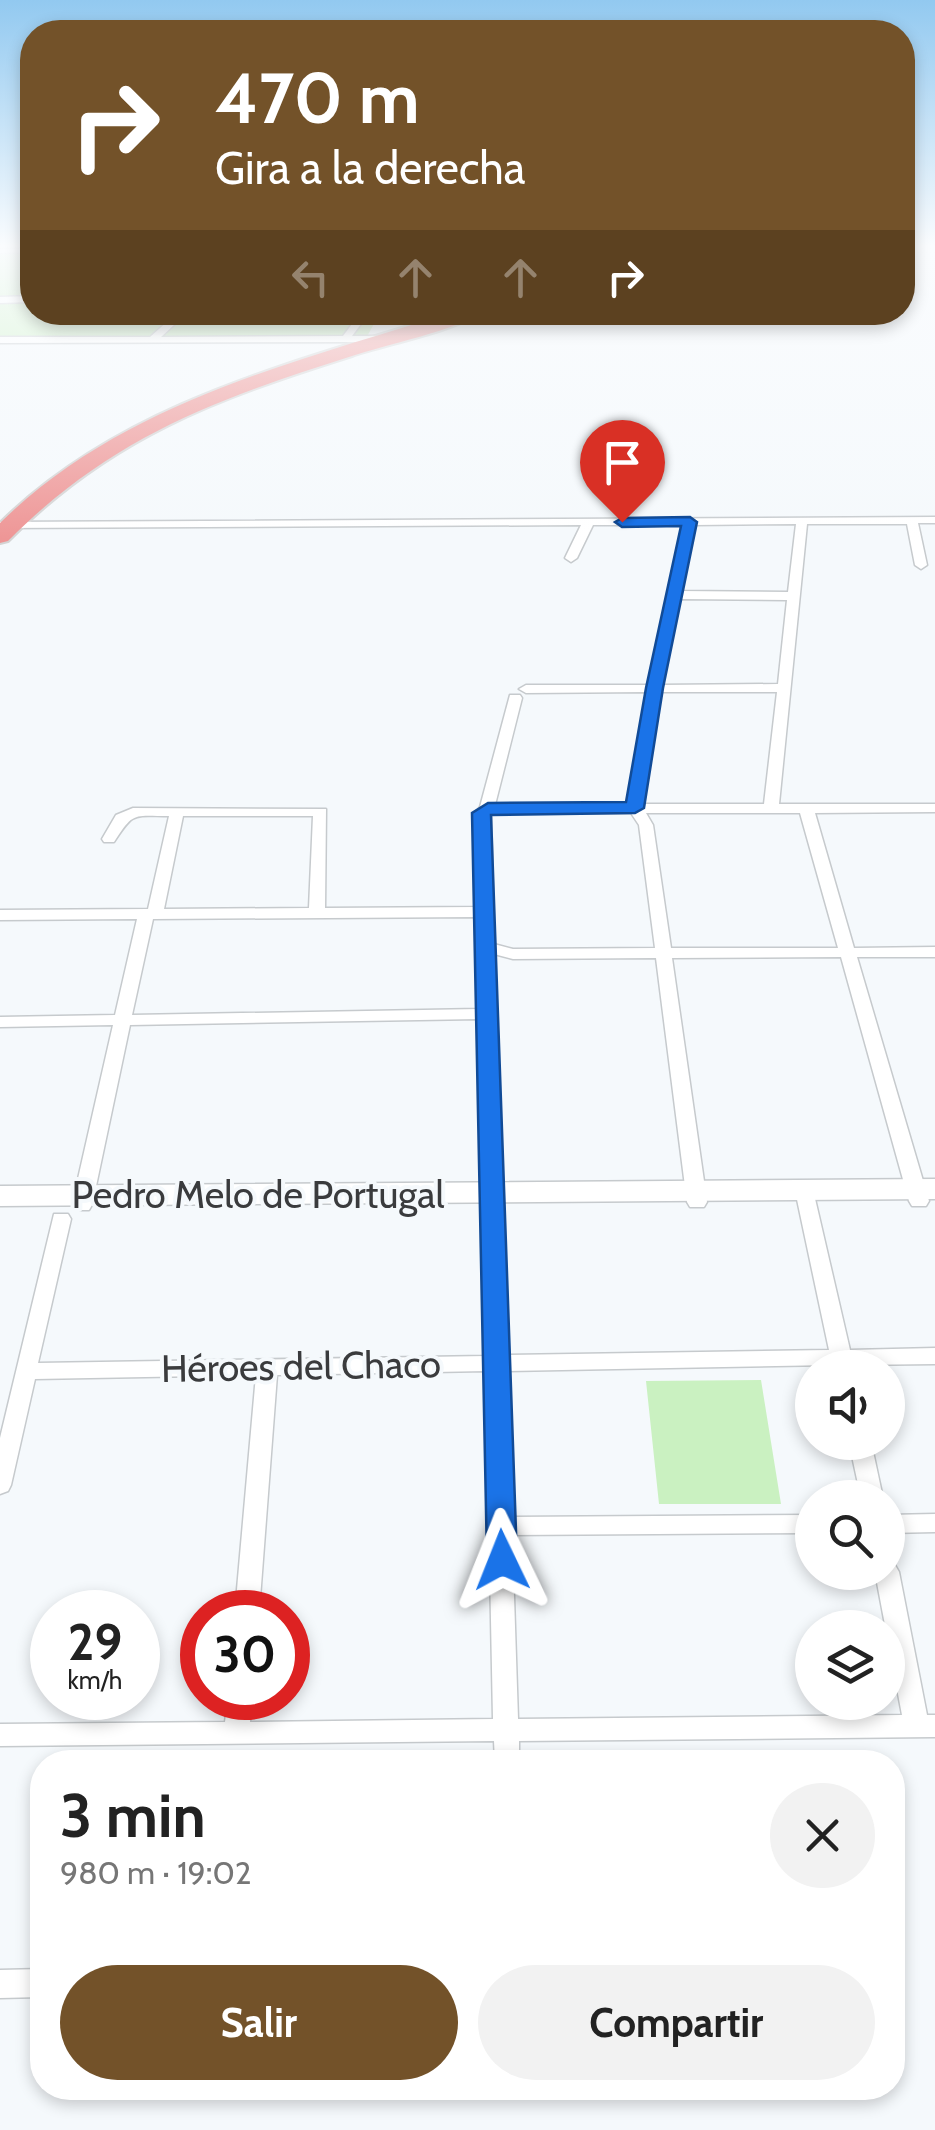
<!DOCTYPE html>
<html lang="es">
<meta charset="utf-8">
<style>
body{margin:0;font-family:Cabin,sans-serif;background:#f2f2f2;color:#222;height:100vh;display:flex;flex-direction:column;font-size:38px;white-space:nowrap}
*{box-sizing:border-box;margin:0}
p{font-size:32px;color:#767676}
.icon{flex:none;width:55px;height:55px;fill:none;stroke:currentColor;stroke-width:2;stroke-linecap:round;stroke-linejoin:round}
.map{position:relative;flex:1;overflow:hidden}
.side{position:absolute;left:30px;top:1750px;width:875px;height:350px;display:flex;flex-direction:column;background:#fff;border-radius:40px;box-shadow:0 5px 15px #0003}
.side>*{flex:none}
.banner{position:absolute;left:20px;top:20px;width:895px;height:305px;border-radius:40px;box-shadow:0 5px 15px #0003;background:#735229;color:#fff;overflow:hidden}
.tools{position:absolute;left:795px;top:1350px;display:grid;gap:20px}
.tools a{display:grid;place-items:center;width:110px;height:110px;border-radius:50%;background:#fff;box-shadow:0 5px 15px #0003;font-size:50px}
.speed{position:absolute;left:30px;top:1590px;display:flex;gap:20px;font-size:50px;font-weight:700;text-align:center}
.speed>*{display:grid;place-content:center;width:130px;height:130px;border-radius:50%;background:#fff;box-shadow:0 5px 15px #0003;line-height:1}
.speed small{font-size:25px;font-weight:400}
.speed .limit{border:15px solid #d22;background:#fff;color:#111}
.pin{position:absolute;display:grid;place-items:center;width:85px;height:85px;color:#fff;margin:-102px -42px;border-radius:50% 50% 50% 0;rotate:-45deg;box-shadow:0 0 10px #0007}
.pin .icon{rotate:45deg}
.me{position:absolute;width:110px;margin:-55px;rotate:358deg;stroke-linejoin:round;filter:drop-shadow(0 0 8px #0008)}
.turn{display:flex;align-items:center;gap:35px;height:210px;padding:0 30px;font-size:45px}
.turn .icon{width:130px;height:130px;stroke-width:2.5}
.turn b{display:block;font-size:70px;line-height:85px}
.lanes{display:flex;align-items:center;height:95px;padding:0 30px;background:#0003;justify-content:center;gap:50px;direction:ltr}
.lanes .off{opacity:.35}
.round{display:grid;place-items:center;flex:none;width:105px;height:105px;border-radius:52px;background:#f2f2f2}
.summary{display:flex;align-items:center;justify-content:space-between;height:170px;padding:0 30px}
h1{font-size:60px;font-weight:700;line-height:75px}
.primary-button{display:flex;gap:20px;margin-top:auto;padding:20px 30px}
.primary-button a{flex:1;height:115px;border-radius:60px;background:#735229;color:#fff;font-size:40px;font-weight:700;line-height:115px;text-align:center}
.primary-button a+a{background:#f2f2f2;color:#222}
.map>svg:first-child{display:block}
.green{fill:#caf1c1}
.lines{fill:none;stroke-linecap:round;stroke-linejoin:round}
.street-casing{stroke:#c6cacd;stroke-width:3}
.secondary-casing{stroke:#c6cacd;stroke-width:3}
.highway-casing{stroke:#d4d4d4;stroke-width:4}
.street{fill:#fff;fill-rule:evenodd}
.secondary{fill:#fff;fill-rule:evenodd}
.highway{fill:#ee9494;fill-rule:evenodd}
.route{fill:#1a73e8;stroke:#114b97;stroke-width:2.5}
.labels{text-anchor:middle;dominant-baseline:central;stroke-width:8;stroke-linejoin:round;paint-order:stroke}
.street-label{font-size:38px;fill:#3a3b3d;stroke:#f5f9fc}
</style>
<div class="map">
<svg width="935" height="2130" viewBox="0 0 935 2130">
<rect width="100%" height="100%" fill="#f5f9fc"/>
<path class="green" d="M0,247H32V312L380,313L365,340L0,342Z
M761,1380L781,1504H659L646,1381Z"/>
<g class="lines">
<g class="street-casing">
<path id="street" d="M32,248V252L0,253V249Z
M32,296V302L0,303V297Z
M178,312H188L161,337L343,336L361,312H370L352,336H391L396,339L391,342L0,343V337H150Z
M935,517V523H918L927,565L921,569L915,565L907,524H807L779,804H935V812L815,813L854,948L935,947V957H857L929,1201L926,1206H912L909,1201L841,957L672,958L707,1202L704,1207H690L687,1202L656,958L513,959L494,954L507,1355L829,1350L795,1190L804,1184L813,1190L850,1350L935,1348V1364L853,1365V1368L832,1365L507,1371L512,1517L812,1515V1533L512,1535L518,1719L902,1715L875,1572H888V1563L895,1565L899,1572L927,1715H935V1737L519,1741V1762H495L494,1741L0,1746V1724L225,1722L228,1698H252L250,1722L493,1719L486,1371L277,1375L259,1612H235L256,1375L35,1379L11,1485L8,1491L0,1494V1438L54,1214H68L71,1219L38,1363L486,1356L479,1019L130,1025L92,1205L89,1210H75L72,1205L113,1025L0,1027V1017L115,1015L137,919L0,920V910L148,909L169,816C133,816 134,811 114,842H104L102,839L116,815L133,808L326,809L325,908L477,907L475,813L480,807L510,695H520L522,698L495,805L628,804L647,692L526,693L519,689L526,685H648L683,525H593L577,558L571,562L565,558L581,525L0,528V522ZM796,524L788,592L680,591L694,525ZM679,599L787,600L778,684L661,685ZM660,692H777L764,804H643ZM491,813H631L639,825L655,948L513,949L494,944ZM646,813H800L838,948H671L653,825ZM183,816H313L309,908L164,909ZM477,917L479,1009L132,1015L153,919Z
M849,1442H871L883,1498H861Z
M935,1514V1532L888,1533V1515Z
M42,1969V1997L0,1998V1970Z"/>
</g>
<g class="secondary-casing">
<path id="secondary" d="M935,1179V1199L0,1206V1186Z"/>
</g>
<g class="highway-casing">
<path id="highway" d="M453,312H482C458,330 384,345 352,356C216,399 111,437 8,541L0,543V523C123,402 293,363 453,312Z"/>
</g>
<use href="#street" class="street"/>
<use href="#secondary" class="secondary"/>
<use href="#highway" class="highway"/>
</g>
<linearGradient id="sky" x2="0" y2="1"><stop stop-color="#92c9f0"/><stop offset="0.45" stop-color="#fafcfe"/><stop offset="1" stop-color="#fafcfe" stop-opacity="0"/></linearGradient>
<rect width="935" height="545" fill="url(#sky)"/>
<path class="route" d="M690,517L697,522L663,688L644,808L635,813L491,815L517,1560L512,1568L502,1572L491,1568L487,1560L472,813L488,803L626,802L646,688L681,526L622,527L615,522L622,518Z"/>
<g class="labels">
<g class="street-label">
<text x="258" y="1194">Pedro Melo de Portugal</text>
<text transform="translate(301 1366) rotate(-1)">Héroes del Chaco</text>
</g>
</g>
</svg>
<div class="tools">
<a><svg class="icon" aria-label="sound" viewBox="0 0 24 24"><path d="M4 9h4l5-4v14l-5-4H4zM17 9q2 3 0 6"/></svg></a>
<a><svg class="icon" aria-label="search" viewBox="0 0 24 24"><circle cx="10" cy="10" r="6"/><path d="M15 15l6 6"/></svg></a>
<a><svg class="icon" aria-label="layers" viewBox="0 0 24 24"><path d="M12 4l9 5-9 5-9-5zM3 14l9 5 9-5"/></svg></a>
</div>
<div class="speed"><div>29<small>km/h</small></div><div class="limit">30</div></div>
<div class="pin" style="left:622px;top:522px;background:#d93025"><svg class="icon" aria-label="arrive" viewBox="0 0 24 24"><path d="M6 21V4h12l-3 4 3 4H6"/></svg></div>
<svg class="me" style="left:502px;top:1560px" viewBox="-20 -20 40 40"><path d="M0-17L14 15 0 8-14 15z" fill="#1a73e8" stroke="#fff" stroke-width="4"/></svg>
<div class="banner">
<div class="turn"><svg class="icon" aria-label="right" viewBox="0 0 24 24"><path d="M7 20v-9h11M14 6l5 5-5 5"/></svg><div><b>470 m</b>Gira a la derecha</div></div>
<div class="lanes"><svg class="icon off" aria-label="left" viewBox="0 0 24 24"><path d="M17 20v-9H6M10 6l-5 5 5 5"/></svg><svg class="icon off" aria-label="ahead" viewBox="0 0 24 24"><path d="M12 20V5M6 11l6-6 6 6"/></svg><svg class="icon off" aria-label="ahead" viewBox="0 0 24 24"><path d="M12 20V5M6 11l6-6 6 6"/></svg><svg class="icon" aria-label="right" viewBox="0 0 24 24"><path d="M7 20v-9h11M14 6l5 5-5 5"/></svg></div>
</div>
<section class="side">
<div class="summary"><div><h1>3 min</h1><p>980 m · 19:02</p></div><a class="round"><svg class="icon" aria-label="close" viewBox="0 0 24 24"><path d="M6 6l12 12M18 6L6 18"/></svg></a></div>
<div class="primary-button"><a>Salir</a><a>Compartir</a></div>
</section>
</div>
